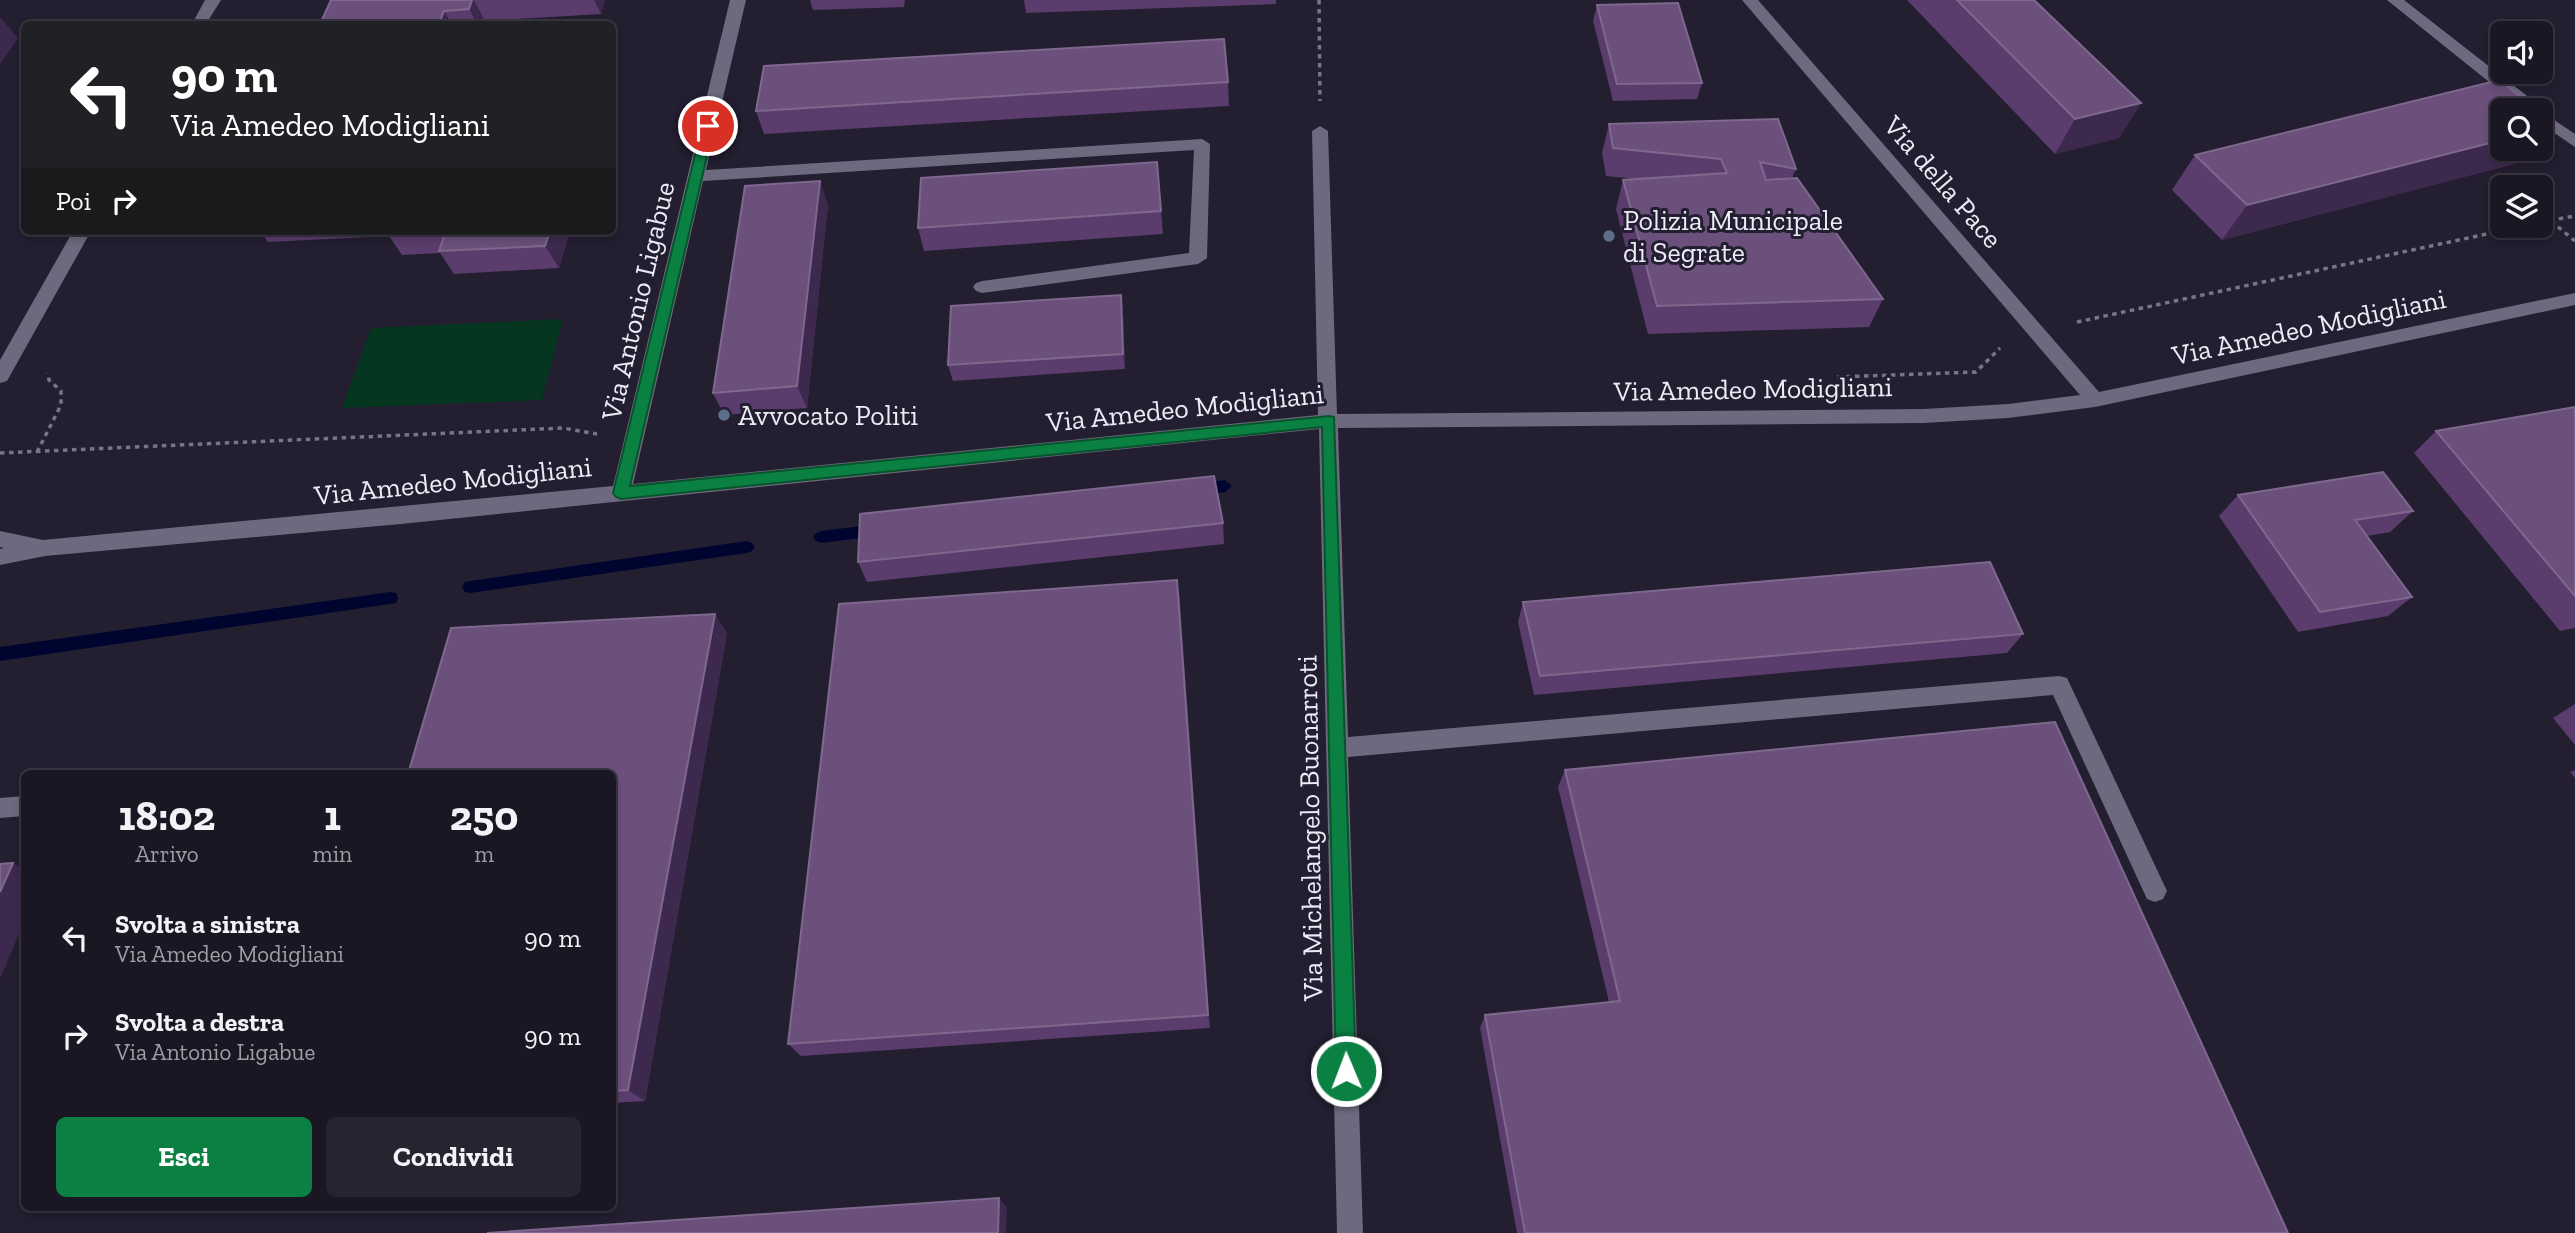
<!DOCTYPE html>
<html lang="it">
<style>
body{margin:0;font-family:"Zilla Slab",serif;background:#272331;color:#f1f3f6;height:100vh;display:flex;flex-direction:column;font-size:26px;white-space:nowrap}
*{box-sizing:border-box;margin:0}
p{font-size:23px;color:#9f9fa6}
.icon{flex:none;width:38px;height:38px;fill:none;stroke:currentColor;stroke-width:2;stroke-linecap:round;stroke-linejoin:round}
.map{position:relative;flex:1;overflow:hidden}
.details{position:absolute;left:21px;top:770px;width:595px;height:441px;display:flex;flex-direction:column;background:#1a1624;border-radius:10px;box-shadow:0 4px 10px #0003,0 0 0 2px #383541}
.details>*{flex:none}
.top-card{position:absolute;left:21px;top:21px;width:595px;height:214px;border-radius:10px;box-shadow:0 4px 10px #0003,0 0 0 2px #383541;background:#202124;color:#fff;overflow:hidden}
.controls{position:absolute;left:2490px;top:21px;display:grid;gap:14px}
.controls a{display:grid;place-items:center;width:63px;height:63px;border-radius:10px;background:#1a1624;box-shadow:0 4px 10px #0003,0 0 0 2px #383541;font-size:35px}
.pin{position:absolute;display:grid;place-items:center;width:60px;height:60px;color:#fff;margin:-30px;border:4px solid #fff;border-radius:50%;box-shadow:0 2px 7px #0007}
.me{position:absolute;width:77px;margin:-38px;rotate:359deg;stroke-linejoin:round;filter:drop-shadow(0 0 5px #0008)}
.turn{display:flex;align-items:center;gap:24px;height:147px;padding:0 35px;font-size:32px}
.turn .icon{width:91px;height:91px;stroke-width:2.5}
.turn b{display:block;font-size:49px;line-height:60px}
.then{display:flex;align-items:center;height:66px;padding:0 35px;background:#0003;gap:14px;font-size:26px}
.eta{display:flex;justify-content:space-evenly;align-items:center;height:119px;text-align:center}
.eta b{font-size:42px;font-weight:800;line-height:49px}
.action{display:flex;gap:14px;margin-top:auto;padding:14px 35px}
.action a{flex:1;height:80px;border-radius:10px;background:#0b8043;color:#fff;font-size:28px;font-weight:800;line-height:80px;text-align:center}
.action a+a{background:#272331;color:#f1f3f6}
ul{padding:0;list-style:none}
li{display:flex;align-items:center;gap:21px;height:98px;padding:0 35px}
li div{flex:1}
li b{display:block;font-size:26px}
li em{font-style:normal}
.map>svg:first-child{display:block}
.green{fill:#05361f}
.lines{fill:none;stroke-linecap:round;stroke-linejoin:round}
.stream{fill:#000530;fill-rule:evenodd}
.path{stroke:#787584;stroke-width:3.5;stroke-dasharray:4.5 4.5;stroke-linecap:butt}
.minor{fill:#6d697e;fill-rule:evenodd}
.wall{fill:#5a3d6c}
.shaded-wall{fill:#3d294d}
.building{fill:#6a507a;stroke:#7e688e;stroke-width:2}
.route{fill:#0b8043;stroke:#07532c;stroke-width:2}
.service-dot{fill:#5c6f8a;stroke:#231e30;stroke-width:2.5}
.labels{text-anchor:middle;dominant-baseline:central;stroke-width:6;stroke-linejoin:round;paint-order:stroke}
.street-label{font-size:28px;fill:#edebf7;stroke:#231e30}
.poi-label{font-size:28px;fill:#edebf7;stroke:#231e30;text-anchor:start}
</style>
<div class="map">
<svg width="2575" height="1233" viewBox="0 0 2575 1233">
<rect width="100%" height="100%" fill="#231e30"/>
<path class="green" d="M563,319L542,400L342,408L371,328Z"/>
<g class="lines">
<path class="stream" d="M1225,480L1232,486L1225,492L1195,496L1188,490L1195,484Z
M878,524L886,530L878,536L821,543L816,541L813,537L816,533L821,531Z
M747,541L752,543L755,547L752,551L747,553L470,593L465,592L462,587L465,582L470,581Z
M390,592L396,593L398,598L396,603L390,604L0,661V647Z"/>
<path class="path" d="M1319,0L1320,101
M2551,221L2575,241
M2541,222L2575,216
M2077,322L2524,226
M1837,377L1976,372L2000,348
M37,452L61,405V391L49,380L47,373
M0,453L563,428L597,434"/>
<path class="minor" d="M205,0H221L206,24H192Z
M730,0H746L706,170L1202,139L1210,144L1207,258L1198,264L982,293L976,291L973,287L976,283L982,281L1189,253L1194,150L703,181L633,484L1318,415L1312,131L1320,126L1328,131L1337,414L1924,409L2008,404L2080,395L1742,0H1758L2099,392L2575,293V305L2095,407L2008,418L1924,423L1338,428L1348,737L2059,676L2067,678L2167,891L2163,899L2155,902L2147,899L2053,695L1348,757L1363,1233H1337L1319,429L401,524L45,556L0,565V549L4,548L0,547V531L43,540L613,486Z
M2387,0H2404L2540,106L2541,111L2575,134V147L2541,124V110H2524Z
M73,231H91L7,381L0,383V360Z
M24,796V816L0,818V798Z"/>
</g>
<path class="wall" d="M331,0H605L601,14L485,21L484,24H320Z
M810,0H905L904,7L813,10Z
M1024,0H1276V4L1026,13Z
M1907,0H2034L2141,103L2119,138L2055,154Z
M1597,5L1702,83L1697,99L1613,101L1593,21Z
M1228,82L1229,106L764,134L756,111Z
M1609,124L1796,169L1792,178L1883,299L1869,327L1648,334L1616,209L1623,180L1635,179L1606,176L1602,153Z
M2502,149H2536L2525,161L2222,240L2172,190L2195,155Z
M1157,162L1163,234L924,251L918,228Z
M828,204L807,408L724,415L713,393Z
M260,231H570L559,268L454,274L440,253L402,255L389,236L268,242Z
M1121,295L1123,311L1125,369L953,381L948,365Z
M2575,407V628L2560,631L2414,453L2436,431Z
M2238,495L2413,511L2390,532L2367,536L2412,597L2388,616L2298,632L2219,516Z
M1223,523L1224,544L867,582L858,562Z
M1177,580L1210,1028L801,1056L788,1044Z
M1523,602L2023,634L2007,653L1534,695L1518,622Z
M727,633L645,1101L612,1103V774Z
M2575,704V745L2553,718Z
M1565,770L2288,1233H1517L1480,1028L1485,1015L1609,1002L1558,787Z
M2575,770V778L2570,772Z"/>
<path class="shaded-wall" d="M472,0H474L485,21L484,24H477L469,9Z
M594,0H605L601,14Z
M444,11L452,24H439Z
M0,17L18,38L0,64Z
M2141,103L2119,138L2055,154L2075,119Z
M2557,126L2541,144V130Z
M2502,140V149H2536L2525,161L2222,240L2247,205Z
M820,181L828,204L807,408L797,386Z
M550,231H570L559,268L545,246Z
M1121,295L1123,311L1125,369L1123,354Z
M1177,580L1180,600L1210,1028L1208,1015Z
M715,614L727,633L645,1101L628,1090Z
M13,863L24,869V922L0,979V892Z
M999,1198L1007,1207L1006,1233H998Z"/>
<path class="building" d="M331,0H472L469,9L444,11L439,24H320Z
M1957,0H2034L2141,103L2075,119Z
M1678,3L1702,83L1617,84L1597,5Z
M1224,39L1228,82L756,111L764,66Z
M2499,80L2537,110H2502V140L2247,205L2195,155Z
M2541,113L2557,126L2541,130Z
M1778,119L1796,169L1760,162L1766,180L1797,178L1883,299L1657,306L1623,180L1727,173L1721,159L1613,148L1609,124Z
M1157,162L1161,211L918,228L921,178Z
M820,181L797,386L713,393L745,186Z
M446,231H550L545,246L439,251Z
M1121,295L1123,354L948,365L951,306Z
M2575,407V596L2436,431Z
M2383,472L2413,511L2355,520L2412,597L2320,612L2238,495Z
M1214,476L1223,523L858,562L860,514Z
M1990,562L2023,634L1540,676L1523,602Z
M1177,580L1208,1015L788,1044L839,604Z
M715,614L628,1090L612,1091V774H408L451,628Z
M2055,722L2288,1233H1525L1485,1015L1620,1001L1565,770Z
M13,863L0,892V864Z
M999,1198L998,1233H487Z"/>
<path class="route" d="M708,122L714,126L630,486L1329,416L1334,417L1356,1071L1353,1078L1346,1081L1339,1078L1336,1071L1322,427L621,499L616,497L613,493L702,126Z"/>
<g class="service-dot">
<circle cx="1609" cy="236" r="7"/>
<circle cx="724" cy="415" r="7"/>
</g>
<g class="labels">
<g class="street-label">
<text transform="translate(1943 182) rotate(49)">Via della Pace</text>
<text transform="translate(638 301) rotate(-77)">Via Antonio Ligabue</text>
<text transform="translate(2309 327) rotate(-12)">Via Amedeo Modigliani</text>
<text transform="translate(1753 389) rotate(-1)">Via Amedeo Modigliani</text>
<text transform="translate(1185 408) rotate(-6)">Via Amedeo Modigliani</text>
<text transform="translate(453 481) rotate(-6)">Via Amedeo Modigliani</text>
<text transform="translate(1310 828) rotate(-91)">Via Michelangelo Buonarroti</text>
</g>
<g class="poi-label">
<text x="1623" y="220">Polizia Municipale<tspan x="1623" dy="32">di Segrate</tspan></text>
<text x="738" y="415">Avvocato Politi</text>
</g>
</g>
</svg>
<div class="controls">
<a><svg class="icon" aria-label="sound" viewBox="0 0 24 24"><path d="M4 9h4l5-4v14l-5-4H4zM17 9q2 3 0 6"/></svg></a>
<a><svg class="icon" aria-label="search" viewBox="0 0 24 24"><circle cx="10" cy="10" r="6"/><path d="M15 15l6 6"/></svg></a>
<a><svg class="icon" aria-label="layers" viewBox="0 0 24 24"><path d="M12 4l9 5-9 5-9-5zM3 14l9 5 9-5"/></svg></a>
</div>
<div class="pin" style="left:708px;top:126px;background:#d93025"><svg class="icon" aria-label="arrive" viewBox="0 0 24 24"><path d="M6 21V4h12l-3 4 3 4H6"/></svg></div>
<svg class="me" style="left:1346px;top:1071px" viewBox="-20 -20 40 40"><circle r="17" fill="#0b8043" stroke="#fff" stroke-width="3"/><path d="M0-11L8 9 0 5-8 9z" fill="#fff"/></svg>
<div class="top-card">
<div class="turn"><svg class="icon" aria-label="left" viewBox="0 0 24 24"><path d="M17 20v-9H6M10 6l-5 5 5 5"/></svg><div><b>90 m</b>Via Amedeo Modigliani</div></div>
<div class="then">Poi<svg class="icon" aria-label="right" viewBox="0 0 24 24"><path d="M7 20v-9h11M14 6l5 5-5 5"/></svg></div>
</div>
<section class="details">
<div class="eta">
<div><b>18:02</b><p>Arrivo</p></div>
<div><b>1</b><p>min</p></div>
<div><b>250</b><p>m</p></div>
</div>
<ul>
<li><svg class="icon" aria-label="left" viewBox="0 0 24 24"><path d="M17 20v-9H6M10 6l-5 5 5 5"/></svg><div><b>Svolta a sinistra</b><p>Via Amedeo Modigliani</p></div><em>90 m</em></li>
<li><svg class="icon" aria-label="right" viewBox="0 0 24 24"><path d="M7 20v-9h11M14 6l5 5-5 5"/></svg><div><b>Svolta a destra</b><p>Via Antonio Ligabue</p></div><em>90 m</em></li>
</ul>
<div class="action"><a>Esci</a><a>Condividi</a></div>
</section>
</div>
